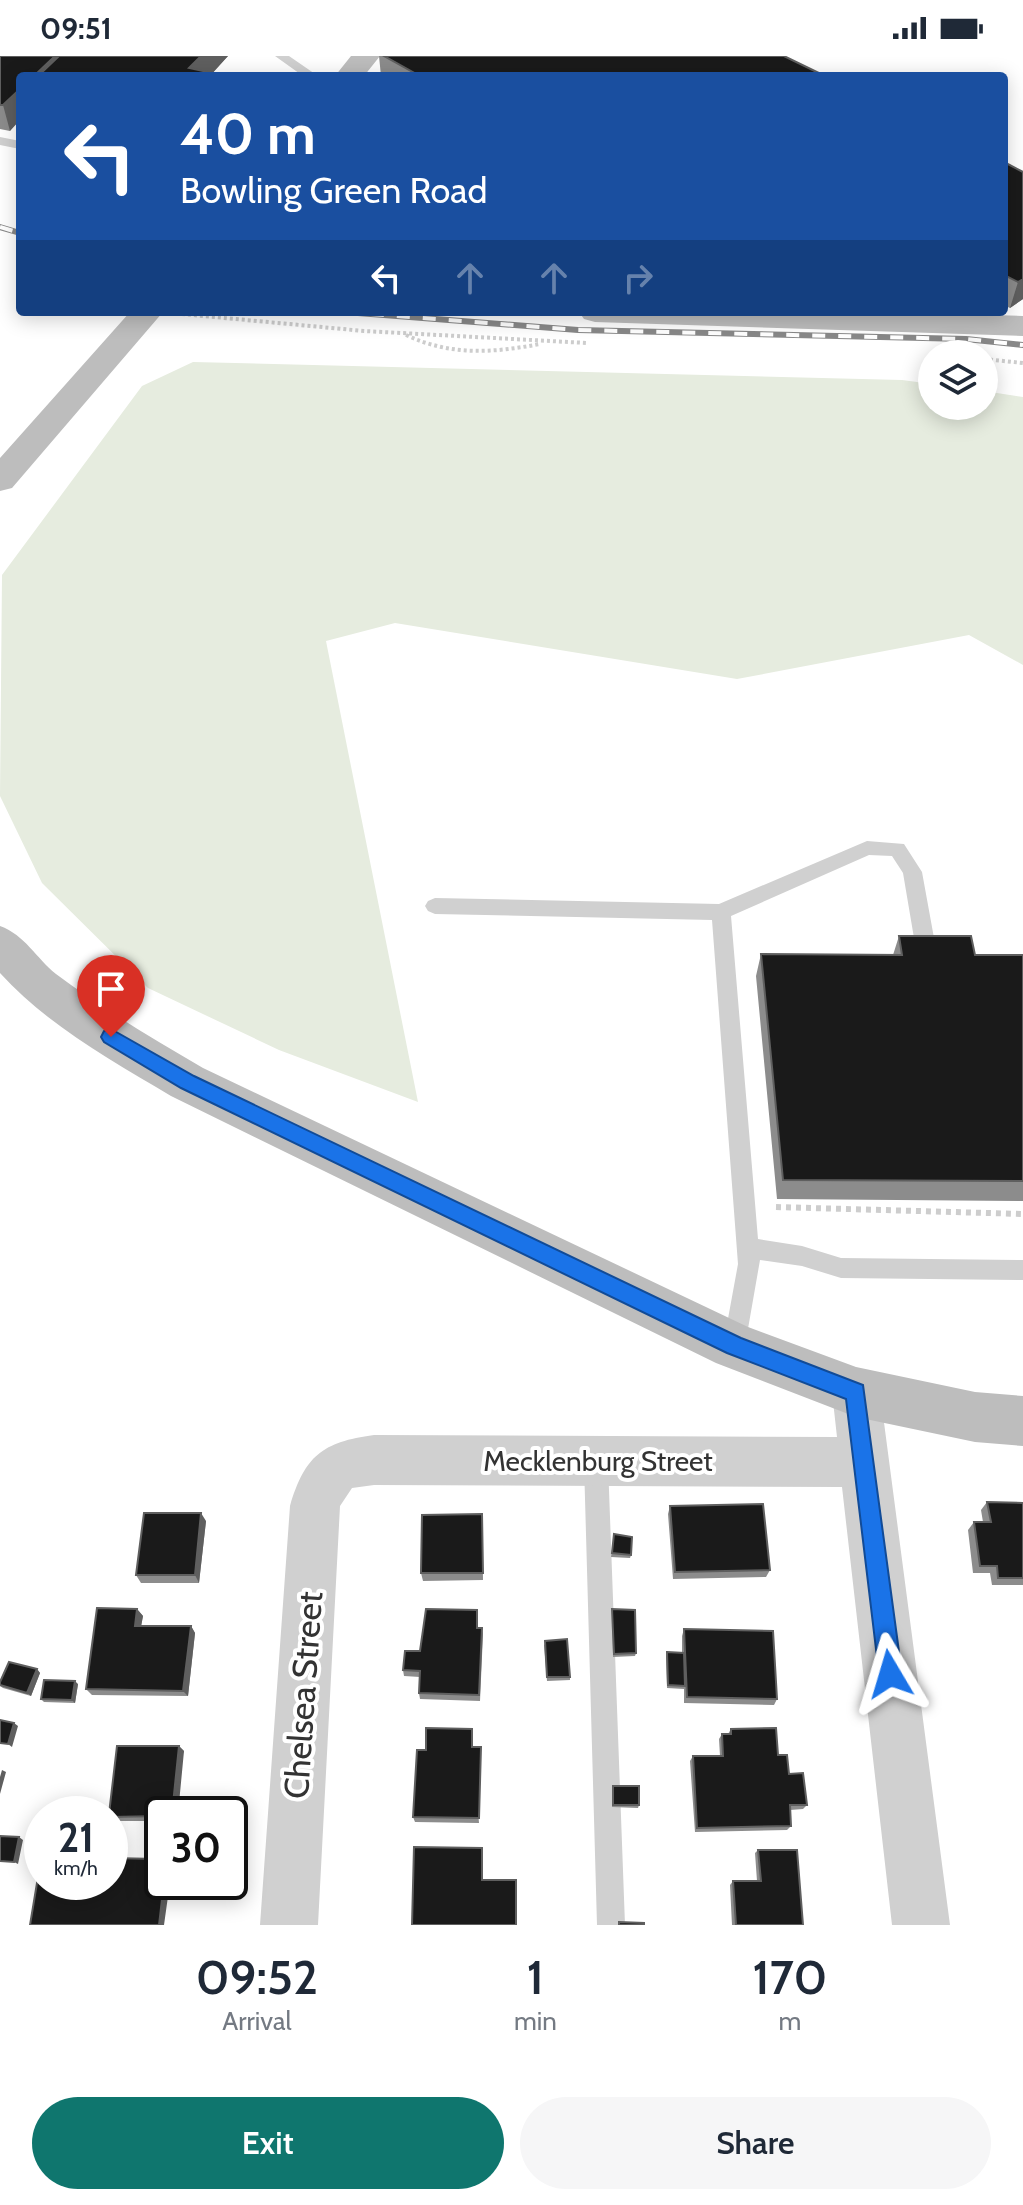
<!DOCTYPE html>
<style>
body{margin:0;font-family:Cabin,sans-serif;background:#f6f6f7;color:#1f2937;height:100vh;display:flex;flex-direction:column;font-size:30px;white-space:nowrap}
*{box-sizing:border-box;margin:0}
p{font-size:26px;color:#747a83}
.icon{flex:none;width:44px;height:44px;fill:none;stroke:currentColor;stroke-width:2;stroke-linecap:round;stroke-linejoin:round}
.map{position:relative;height:1869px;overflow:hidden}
.drawer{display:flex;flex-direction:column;background:#fff;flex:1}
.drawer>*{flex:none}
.guide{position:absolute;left:16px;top:16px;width:992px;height:244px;border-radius:8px;box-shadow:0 4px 20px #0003;background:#1a4fa0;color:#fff;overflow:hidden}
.controls{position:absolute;left:918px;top:284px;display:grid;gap:16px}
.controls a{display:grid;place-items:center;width:80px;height:80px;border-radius:50%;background:#fff;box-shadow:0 4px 20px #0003;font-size:40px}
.speed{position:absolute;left:24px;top:1740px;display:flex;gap:16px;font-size:40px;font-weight:700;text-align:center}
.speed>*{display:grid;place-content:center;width:104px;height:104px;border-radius:50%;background:#fff;box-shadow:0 4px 20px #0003;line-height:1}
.speed small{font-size:20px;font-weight:400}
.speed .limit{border:4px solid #111;border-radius:12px;background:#fff;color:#111}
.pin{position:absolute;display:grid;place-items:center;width:68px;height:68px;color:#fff;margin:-82px -34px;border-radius:50% 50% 50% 0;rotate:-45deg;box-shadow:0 0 8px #0007}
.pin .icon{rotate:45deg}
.me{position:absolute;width:88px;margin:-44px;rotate:353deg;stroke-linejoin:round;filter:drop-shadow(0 0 6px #0008)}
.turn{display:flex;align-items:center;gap:28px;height:168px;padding:0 32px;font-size:36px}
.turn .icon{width:104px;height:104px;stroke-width:2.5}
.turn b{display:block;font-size:56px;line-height:68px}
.lanes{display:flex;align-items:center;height:76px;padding:0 32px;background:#0003;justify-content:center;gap:40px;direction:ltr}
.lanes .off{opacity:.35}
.eta{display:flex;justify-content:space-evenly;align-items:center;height:136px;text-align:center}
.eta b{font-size:48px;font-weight:600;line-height:56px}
.primary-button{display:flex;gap:16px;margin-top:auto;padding:16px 32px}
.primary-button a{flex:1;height:92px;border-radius:48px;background:#0f766e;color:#fff;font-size:32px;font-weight:600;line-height:92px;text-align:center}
.primary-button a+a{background:#f6f6f7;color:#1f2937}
.status{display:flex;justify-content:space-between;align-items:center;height:56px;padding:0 40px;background:#fff;direction:ltr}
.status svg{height:22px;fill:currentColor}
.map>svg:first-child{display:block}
.green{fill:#e6ecdf}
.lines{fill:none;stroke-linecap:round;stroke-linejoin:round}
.path-far1{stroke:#cdcdcd;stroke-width:4;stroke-dasharray:3 3;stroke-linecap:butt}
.path{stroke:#cdcdcd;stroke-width:6;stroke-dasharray:5 5;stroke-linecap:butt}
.lane{fill:#d0d0d0;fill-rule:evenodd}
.street{fill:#d0d0d0;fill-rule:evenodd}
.secondary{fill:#bdbdbd;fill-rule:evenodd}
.rail-casing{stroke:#888;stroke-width:6}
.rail{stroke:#fff;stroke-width:4;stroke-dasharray:13;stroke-linecap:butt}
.wall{fill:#8c8c8c}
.shaded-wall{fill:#5f5f5f}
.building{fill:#1a1a1a;stroke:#5f5f5f;stroke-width:2}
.route{fill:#1a73e8;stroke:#114b97;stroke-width:2}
.labels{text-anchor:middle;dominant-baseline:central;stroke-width:8;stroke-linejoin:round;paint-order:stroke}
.street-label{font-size:28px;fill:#333;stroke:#fff}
.near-street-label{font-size:34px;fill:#333;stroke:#fff}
</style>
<div class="status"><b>09:51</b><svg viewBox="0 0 49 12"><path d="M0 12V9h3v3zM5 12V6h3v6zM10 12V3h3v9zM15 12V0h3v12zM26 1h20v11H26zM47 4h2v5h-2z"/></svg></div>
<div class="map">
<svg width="1023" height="1869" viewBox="0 0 1023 1869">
<rect width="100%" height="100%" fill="#fff"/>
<path class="green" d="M193,306L902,324L932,328V350H984V335L1023,341V609L969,579L737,623L395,567L326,585L418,1046L279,994L148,932L42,827L0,740L2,519L142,330Z"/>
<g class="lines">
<path class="path-far1" d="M182,258L364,275L587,287
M406,279C451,300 492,297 540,288
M984,303L1023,307"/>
<path class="path" d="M776,1151L1023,1158"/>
<path class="lane" d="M275,0H289L318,20H303Z
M0,81L20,85V93L0,89Z
M867,785L904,788L922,816L934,882L931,888H917L914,882L903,817L892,800L869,799L731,860L758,1183L802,1190L841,1202L1023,1204V1224L841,1222L802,1210L760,1204L745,1290L742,1298L734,1301L726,1298L723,1290L738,1208L712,864L435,858L428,855L425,850L428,845L435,842L719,848Z
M596,1395L604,1399L608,1407L625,1869H597L584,1407L588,1399Z"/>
<path class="street" d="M856,1312L873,1319L880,1336L950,1869H892L842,1431L374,1429L352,1432L340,1450L318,1869H260L290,1450C305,1400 322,1386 374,1379L837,1381L832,1336L839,1319Z"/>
<path class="secondary" d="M351,0H380L364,20H335Z
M130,256H163L12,432L0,435V402Z
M579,256H890L1023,260V280L595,266L584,263Z
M0,870C25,879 36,902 56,918C103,953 153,983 203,1012L748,1271L856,1311L975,1336L1023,1340V1390L975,1386L856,1361L716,1307L171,1040C111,1004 47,969 0,917Z"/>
<g class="rail-casing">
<path id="rail" d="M0,171L20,177
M345,256L578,274L966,283L1023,289"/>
</g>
<use href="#rail" class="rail"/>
</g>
<path class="wall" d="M0,0H228L212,17L20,20L10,75L0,73Z
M379,0H784L825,20H381Z
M1004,106L1023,243L1010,252L1004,249Z
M899,880L975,899H1023V1145L777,1143L756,920L761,898L893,899Z
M987,1446L1023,1447V1529H992L990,1517H973L968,1474L974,1466H983L981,1454Z
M670,1450L770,1514L766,1521L673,1523L668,1458Z
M482,1458L483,1524L423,1525L421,1517Z
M206,1465L199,1527H141L136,1519Z
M614,1478L631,1499L630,1502L611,1501Z
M137,1553L143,1560L141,1570H191L195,1577L188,1640L92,1639L86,1633Z
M612,1553L636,1597L635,1600L613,1601Z
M478,1572H482L483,1578L480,1645L420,1643L419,1637L420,1621L404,1620L403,1614L420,1595Z
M684,1573L777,1643L774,1649L684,1647V1633L667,1632L666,1600L667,1596L682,1597V1580Z
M544,1588L570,1621V1624L547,1625Z
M37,1613L40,1617L31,1640L3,1632L0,1630V1626Z
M78,1628L75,1647L44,1646L41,1643Z
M731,1673L778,1699L807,1749L803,1753L790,1754L791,1770L787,1774L695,1776L690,1705L693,1700H720L719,1683L722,1678H728Z
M473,1678V1691L479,1767L415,1766L413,1761L426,1694Z
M179,1690L184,1695L162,1758V1765H115L110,1761V1758Z
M613,1730L639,1749L638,1752L612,1751Z
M758,1794L803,1869H732L730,1829L733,1825H757L755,1797Z"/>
<path class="shaded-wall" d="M55,0H86L66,20H34Z
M201,0H228L210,20L189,12Z
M20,33V64L10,75L3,49Z
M1023,223V243L1010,252L1018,226Z
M201,1457L206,1465L199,1527L195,1519Z
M137,1553L143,1560L140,1576L135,1570Z
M191,1570L195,1577L188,1640L183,1635Z
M37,1613L40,1617L31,1640L27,1637Z
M75,1625L78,1628L75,1647L72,1644Z
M14,1667L18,1670L12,1691L8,1688Z
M179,1690L184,1695L178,1758H172Z
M2,1714L6,1716L0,1738V1721Z
M19,1781L23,1784L18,1808L14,1806Z
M157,1803L162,1807L160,1822L155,1818Z
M164,1826H170L164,1869H159Z"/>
<path class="building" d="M0,0H55L34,20H20V33L3,49H0Z
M59,0H201L189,12L226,20H38Z
M384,0H784L825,20H420Z
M1004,106L1023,116V223L1018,226L1004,219Z
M899,880H971L975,899H1023V1125L783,1124L761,898L902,899Z
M987,1446L1023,1447V1522H998L997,1510H980L974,1466H991Z
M763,1448L770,1514L675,1516L670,1450Z
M144,1457H201L195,1519H136Z
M482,1458L483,1517H421L422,1459Z
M614,1478L632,1481L631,1499L612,1497Z
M97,1552L137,1553L135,1570H191L183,1635L86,1633Z
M426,1553L477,1554V1572H482L479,1639L419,1637L420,1615L403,1614L405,1595H420Z
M612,1553L635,1554L636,1597L614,1598Z
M684,1573L773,1575L777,1643L687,1641Z
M567,1583L570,1621H547L545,1585Z
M667,1596L684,1597L685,1630L668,1629Z
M9,1606L37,1613L27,1637L0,1629V1626Z
M44,1624L75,1625L72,1644L41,1643Z
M0,1664L14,1667L8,1688L0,1687Z
M426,1672L472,1673V1691H481L479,1762L413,1761L417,1694H426Z
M776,1672L778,1699H787L789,1718L803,1717L807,1749H790L791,1770L697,1772L693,1700H723L722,1678H731V1673Z
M117,1690H179L172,1758H162V1760L110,1761L109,1758Z
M613,1730H639V1749H613Z
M0,1780L19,1781L14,1806L0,1805Z
M414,1791L482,1792V1824H516V1869H412Z
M758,1794H797L803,1869H736L733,1825H761Z
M110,1802L157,1803L155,1818L162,1819V1826H164L159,1869H30L38,1821H42V1826H110Z
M619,1866L644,1867V1869H619Z"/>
<path class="route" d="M111,973L194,1020L741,1282L863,1329L902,1618L899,1627L890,1630L882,1627L879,1618L846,1343L727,1297L181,1032L104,986L101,981L104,975Z"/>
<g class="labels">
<g class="street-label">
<text x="598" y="1405">Mecklenburg Street</text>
</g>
<g class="near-street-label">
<text transform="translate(303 1639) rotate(-86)">Chelsea Street</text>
</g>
</g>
</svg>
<div class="controls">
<a><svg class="icon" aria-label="layers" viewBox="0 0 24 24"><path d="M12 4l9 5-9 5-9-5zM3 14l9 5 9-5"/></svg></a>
</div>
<div class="speed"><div>21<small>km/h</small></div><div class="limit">30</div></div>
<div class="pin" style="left:111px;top:981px;background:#d93025"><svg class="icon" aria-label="arrive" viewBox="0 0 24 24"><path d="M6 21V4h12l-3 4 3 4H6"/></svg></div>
<svg class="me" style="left:890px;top:1618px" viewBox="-20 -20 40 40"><path d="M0-17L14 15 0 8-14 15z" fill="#1a73e8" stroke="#fff" stroke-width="4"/></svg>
<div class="guide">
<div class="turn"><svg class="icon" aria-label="left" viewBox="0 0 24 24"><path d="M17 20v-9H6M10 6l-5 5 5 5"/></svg><div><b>40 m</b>Bowling Green Road</div></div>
<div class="lanes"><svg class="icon" aria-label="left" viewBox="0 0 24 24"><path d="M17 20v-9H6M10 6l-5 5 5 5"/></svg><svg class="icon off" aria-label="ahead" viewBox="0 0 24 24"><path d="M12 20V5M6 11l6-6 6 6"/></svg><svg class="icon off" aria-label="ahead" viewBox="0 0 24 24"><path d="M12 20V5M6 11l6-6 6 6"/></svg><svg class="icon off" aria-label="right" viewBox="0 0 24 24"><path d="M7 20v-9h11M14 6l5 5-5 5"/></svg></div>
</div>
</div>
<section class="drawer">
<div class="eta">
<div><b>09:52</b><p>Arrival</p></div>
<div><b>1</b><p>min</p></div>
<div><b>170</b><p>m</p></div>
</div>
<div class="primary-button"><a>Exit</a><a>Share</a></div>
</section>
